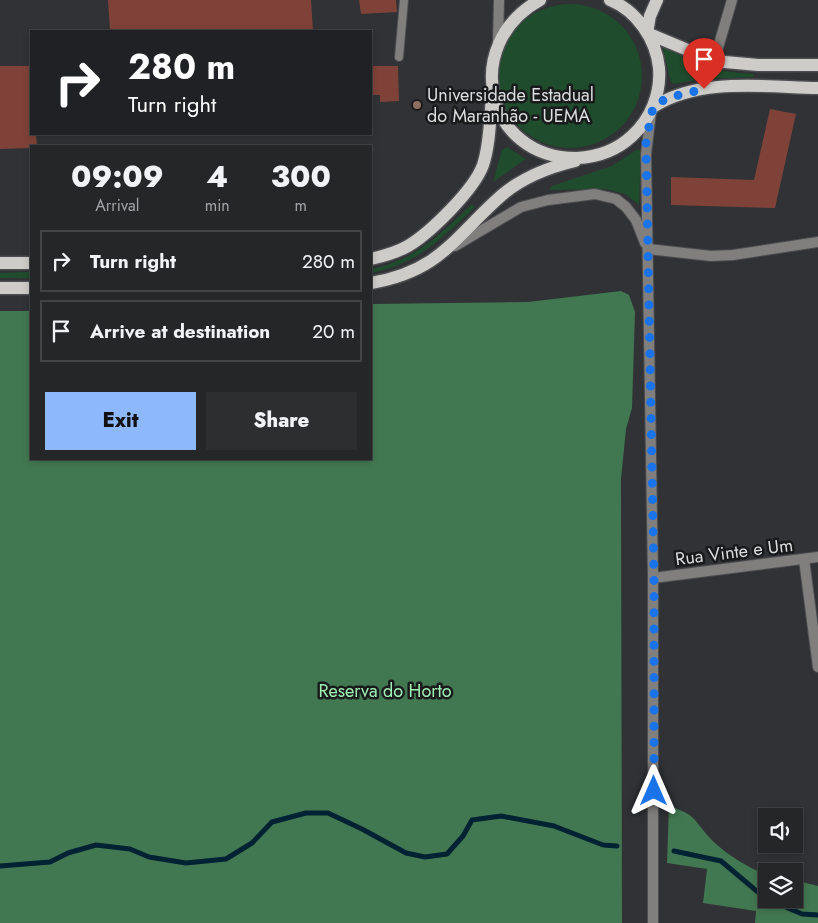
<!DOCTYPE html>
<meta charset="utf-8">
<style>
body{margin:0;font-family:Jost,sans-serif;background:#2c2e30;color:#f1f3f6;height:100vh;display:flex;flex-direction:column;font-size:19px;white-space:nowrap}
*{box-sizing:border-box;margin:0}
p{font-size:16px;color:#a3a5a8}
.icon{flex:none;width:28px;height:28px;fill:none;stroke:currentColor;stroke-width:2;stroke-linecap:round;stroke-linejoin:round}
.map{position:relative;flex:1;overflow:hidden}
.sheet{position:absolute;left:30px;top:145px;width:342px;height:315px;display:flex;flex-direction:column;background:#242628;border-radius:0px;box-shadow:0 2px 8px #0003,0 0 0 1px #414345}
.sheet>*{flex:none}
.banner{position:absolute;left:30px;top:30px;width:342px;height:105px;border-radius:0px;box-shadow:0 2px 8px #0003,0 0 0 1px #414345;background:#202124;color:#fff;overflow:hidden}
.controls{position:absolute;left:758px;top:808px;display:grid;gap:10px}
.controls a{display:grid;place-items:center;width:45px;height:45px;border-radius:0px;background:#242628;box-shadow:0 2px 8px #0003,0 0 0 1px #414345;font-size:25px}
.pin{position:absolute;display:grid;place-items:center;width:42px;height:42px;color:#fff;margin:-51px -21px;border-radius:50% 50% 50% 0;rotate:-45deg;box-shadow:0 0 5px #0007}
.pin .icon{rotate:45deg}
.me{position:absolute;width:55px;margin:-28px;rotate:0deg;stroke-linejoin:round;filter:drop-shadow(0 0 4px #0008)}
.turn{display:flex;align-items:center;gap:18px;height:105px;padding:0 15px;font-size:22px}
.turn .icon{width:65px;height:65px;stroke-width:2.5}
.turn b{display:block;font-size:35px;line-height:42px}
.eta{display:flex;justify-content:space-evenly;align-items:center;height:85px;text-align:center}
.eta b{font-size:30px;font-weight:800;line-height:35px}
.action{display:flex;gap:10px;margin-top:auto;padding:10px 15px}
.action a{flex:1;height:58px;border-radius:0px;background:#8db9fc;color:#111;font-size:20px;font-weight:800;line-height:58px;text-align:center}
.action a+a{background:#2c2e30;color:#f1f3f6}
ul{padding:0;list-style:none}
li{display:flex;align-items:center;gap:15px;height:62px;margin:0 10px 8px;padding:0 5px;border:2px solid #414345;border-radius:0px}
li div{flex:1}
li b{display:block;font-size:19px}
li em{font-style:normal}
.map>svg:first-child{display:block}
.green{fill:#1f4c2d}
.forest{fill:#427851}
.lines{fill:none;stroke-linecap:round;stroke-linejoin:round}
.stream{stroke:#002232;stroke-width:5}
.building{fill:#7e4238}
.service-casing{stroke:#4c4d50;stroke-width:10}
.minor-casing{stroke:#4c4d50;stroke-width:12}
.tertiary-casing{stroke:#4c4d50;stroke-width:12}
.primary-casing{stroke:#4c4d50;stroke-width:15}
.service{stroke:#807f7e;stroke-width:8}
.minor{stroke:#807f7e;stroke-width:10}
.tertiary{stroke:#807f7e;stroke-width:10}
.primary{stroke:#ceccc9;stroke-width:12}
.route{stroke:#1a73e8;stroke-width:9;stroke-dasharray:0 16.2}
.education-dot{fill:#8d6e63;stroke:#191a1b;stroke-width:2}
.labels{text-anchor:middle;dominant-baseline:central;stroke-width:5;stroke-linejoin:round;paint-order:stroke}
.poi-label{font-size:18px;fill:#dcdddf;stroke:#191a1b;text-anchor:start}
.street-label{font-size:18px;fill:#dcdddf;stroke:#191a1b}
.park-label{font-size:18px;fill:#9eefb3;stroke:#191a1b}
</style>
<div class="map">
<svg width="818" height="923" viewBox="0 0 818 923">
<rect width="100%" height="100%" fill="#303235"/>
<path class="green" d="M498 76a72 72 0 1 1 144 0a72 72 0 1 1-144 0Z
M665,46C696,67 718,72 754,74L753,77L702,79L674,84L671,82L663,49Z
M507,147L526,159L493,182L502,150Z
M638,149L641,151L639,205L625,194L606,189L550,190L552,186L612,166Z
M472,204L475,207C442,238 418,264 371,273V269C416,260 440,234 472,204Z
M31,272V278H0V273Z"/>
<path class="forest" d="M621,291L629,295L635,312L632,408L626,429L621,479L622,923H0V311H31V459H371V304L528,302Z
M669,806C695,815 691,816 708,836C723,853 746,866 766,875V899H794V880L818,886V923H755L756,911L703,903L707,869L667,863Z"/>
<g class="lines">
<path class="stream" d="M674,851L721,861L766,899
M0,866L50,862L68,853L96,845L130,849L149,857L186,863L226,859L252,843L272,822L306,813H328L362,829L406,853L425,857L447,854L463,836L472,820L501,816L554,826L603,845L617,846
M767,899L802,914L818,915"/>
</g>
<path class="building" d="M108,0H311L313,31H110Z
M359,0H396L397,12L361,14Z
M0,66H29L30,117L31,134H36L37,146H31V148L0,149Z
M371,66H398L399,101L380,102V95H371Z
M770,109L796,114L775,208L671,205V177L754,180Z"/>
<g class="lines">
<g class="service-casing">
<path id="service" d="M399,57L404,0"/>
</g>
<g class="minor-casing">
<path id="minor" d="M498,42L499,0
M714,61L732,0
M648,249L711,256L733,255L818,242
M804,559L818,667
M653,923V578"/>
</g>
<g class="tertiary-casing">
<path id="tertiary" d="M651,113L646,154L653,578L818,557
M455,246L521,207L548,200L595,194L616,199L626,207L636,220L645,243"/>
</g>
<g class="primary-casing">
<path id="primary" d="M540,0C460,44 485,159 577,158C599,157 617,150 632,136C651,119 661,93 659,68C656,39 637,11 610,0
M647,33L714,61L758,65H818
M647,33L650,16L657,0
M653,107C700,77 765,87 818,88
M371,259C384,256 396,253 408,246C430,233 474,190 483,165C490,144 490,118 492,96
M0,263H31
M371,283C441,271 454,237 502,195C522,178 550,167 575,161
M0,288H31"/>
</g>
<use href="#service" class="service"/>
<use href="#minor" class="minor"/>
<use href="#tertiary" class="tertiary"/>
<use href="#primary" class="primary"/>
</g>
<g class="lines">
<path class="route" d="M654,791V578L646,142L653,107L667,98L704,89"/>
</g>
<circle class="education-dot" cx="417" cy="105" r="5"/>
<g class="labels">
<g class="poi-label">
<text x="427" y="95">Universidade Estadual<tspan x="427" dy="21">do Maranhão - UEMA</tspan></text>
</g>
<g class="street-label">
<text transform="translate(734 552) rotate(-7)">Rua Vinte e Um</text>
</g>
<g class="park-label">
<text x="385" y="691">Reserva do Horto</text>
</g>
</g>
</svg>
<div class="controls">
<a><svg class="icon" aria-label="sound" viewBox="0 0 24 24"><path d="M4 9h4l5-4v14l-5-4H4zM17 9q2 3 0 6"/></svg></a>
<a><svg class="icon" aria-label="layers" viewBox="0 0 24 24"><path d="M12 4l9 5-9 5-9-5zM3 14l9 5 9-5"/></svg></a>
</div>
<div class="pin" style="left:704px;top:89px;background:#d93025"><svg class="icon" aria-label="arrive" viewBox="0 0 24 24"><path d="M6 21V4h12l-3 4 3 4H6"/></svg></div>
<svg class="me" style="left:654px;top:791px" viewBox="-20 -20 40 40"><path d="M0-17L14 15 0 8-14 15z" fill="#1a73e8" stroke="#fff" stroke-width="4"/></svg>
<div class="banner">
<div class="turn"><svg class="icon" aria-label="right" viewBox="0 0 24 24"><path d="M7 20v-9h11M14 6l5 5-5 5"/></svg><div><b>280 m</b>Turn right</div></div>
</div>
<section class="sheet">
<div class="eta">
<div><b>09:09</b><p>Arrival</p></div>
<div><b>4</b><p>min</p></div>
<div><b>300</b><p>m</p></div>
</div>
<ul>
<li><svg class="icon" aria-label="right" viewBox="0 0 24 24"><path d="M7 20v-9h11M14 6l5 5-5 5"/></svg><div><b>Turn right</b></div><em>280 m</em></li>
<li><svg class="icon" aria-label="arrive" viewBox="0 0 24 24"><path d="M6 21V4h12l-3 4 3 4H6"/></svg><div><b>Arrive at destination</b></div><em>20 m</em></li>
</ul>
<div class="action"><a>Exit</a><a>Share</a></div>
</section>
</div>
